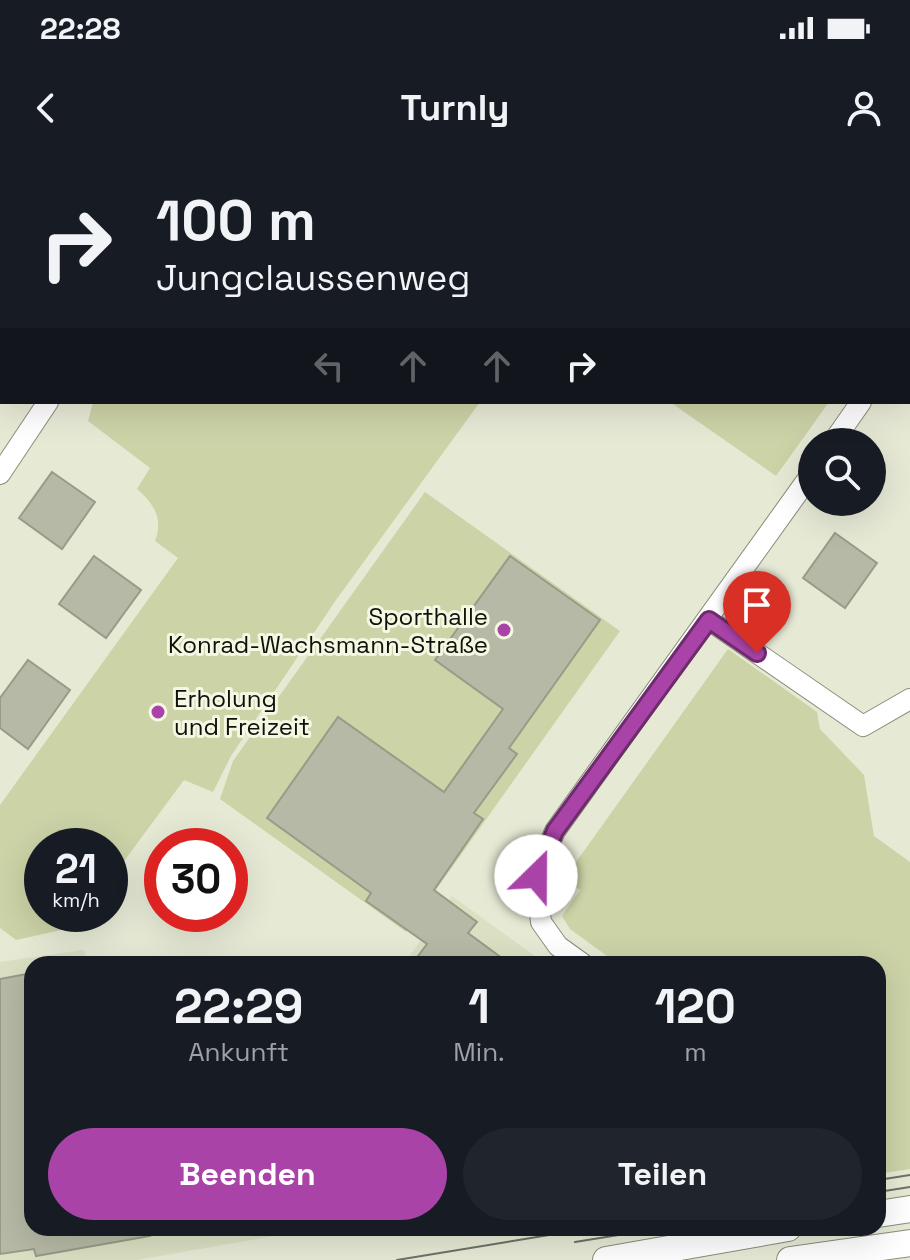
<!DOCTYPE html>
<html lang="de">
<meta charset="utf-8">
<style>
body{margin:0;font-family:"Space Grotesk",sans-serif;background:#20242c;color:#f1f3f6;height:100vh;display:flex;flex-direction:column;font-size:30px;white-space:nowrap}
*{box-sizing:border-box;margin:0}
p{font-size:26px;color:#9ea1a6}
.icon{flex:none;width:44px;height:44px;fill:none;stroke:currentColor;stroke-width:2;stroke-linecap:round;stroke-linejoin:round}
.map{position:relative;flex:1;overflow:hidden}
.side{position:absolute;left:24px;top:796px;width:862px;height:280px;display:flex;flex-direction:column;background:#171b24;border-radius:24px;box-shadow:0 8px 32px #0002}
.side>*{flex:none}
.banner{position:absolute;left:0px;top:0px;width:910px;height:244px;box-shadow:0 8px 32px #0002;background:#171b24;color:#f1f3f6;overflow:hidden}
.tools{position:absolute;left:798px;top:268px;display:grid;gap:16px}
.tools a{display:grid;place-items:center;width:88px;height:88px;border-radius:50%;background:#171b24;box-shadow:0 8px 32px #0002;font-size:40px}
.speed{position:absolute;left:24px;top:668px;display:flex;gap:16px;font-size:40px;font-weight:700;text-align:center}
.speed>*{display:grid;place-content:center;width:104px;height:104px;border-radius:50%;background:#171b24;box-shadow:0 8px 32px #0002;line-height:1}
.speed small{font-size:20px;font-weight:400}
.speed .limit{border:12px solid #d22;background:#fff;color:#111}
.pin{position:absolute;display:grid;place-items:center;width:68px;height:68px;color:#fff;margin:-82px -34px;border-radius:50% 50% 50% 0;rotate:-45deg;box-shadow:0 0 8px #0007}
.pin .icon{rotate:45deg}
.me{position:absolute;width:88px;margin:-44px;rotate:23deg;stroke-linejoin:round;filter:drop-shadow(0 0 6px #0008)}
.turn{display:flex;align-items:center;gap:28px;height:168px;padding:0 24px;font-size:36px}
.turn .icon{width:104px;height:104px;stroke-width:2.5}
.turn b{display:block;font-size:56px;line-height:68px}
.lanes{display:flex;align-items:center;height:76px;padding:0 24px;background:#0003;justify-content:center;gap:40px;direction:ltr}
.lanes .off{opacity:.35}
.eta{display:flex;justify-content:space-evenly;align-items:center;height:136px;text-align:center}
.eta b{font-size:48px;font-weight:700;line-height:56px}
.action{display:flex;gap:16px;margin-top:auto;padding:16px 24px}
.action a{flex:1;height:92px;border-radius:48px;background:#a943a8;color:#fff;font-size:32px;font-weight:700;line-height:92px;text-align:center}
.action a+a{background:#20242c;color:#f1f3f6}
.status{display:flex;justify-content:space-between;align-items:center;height:56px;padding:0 40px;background:#171b24;direction:ltr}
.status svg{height:22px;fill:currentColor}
header{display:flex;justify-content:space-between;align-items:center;height:104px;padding:0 24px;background:#171b24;font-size:36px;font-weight:700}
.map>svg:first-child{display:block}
.built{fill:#dbe0c3}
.green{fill:#ccd3a7}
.building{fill:#b6b9a5;stroke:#989b87;stroke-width:2}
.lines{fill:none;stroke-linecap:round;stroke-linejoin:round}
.minor-casing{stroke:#898d79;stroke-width:22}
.tertiary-casing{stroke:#898d79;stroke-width:28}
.minor{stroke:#fff;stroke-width:20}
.tertiary{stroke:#fff;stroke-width:26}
.tram{stroke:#6e7164;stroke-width:2}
.route-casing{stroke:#6e2c6d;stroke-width:20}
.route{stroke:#a943a8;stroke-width:14}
.poi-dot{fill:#a943a8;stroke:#f4f7e2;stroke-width:3}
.labels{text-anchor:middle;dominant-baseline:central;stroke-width:6;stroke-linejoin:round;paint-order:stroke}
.poi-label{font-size:24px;fill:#10110a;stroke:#f4f7e2;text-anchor:end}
</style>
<div class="status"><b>22:28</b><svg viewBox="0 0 49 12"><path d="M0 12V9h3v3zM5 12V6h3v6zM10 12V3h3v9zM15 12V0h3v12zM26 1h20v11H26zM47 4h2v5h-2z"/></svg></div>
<header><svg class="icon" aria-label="back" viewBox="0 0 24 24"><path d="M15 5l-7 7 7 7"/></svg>Turnly<svg class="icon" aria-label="person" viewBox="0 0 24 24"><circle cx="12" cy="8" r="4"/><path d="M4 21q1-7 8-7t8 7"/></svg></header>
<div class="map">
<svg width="910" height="1100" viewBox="0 0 910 1100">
<rect width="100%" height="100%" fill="#e6ead5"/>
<path class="built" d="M452,736L546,804H404Z
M84,790L87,804H32V1068H305L303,1071L137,1100H0V802Z"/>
<path class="green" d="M166,0H731L734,2H169Z
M93,242H480L336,440L231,596L213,632L184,620L110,720V686H42V754H84L75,767L16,780L0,768V645L178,398L155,381C164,358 153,343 137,329L150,308L88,261Z
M670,242H829L776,316Z
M425,332L620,471L406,772L220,639L233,601Z
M728,489L817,552L820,569L864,615L874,676L910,702V1009L878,1014V804H618L570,769L562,756L580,730L564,719Z"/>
<path class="building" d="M52,312L95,342L62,389L19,358Z
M835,373L877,403L845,448L803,418Z
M94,396L141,430L106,478L59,444Z
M510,396L600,460L509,588L517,594L474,653L483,659L434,730L477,762L468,773L510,804H412L427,784L366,741L371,733L267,658L338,557L444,632L503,549L435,500Z
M28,500L70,530L28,589L0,568V538Z
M32,813V1068H149L150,1076L36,1096L34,1089L0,1094V819Z"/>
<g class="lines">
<g class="minor-casing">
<path id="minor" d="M30,0V2
M784,0L787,2
M908,87L910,89
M908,175L910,172
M833,282L861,242
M0,314L48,242
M709,460L863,566L910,539
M583,804L558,786L541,762L536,716L555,671L812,313"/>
</g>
<g class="tertiary-casing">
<path id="tertiary" d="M878,1054L910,1049
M606,1100L788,1068
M790,1100L910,1083"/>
</g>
<use href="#minor" class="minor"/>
<use href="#tertiary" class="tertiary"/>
<path class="tram" d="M878,1020L910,1015
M878,1032L910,1027
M575,1082L662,1068
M397,1100L592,1068"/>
</g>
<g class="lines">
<g class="route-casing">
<path id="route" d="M536,716L555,671L709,460L757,493"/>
</g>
<use href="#route" class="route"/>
</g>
<g class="poi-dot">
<circle cx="504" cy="470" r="8"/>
<circle cx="158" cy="552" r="8"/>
</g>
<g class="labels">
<g class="poi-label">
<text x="488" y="456">Sporthalle<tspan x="488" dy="28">Konrad-Wachsmann-Straße</tspan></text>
<text x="174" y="538" text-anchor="start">Erholung<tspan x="174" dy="28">und Freizeit</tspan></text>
</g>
</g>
</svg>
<div class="tools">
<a><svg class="icon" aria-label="search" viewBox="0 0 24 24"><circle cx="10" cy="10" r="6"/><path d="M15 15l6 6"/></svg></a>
</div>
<div class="speed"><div>21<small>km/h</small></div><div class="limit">30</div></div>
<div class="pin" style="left:757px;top:493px;background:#d93025"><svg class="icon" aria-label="arrive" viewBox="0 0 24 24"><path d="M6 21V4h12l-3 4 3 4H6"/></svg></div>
<svg class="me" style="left:536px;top:716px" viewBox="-20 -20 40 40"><circle r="19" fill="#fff"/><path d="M0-13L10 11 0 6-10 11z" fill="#a943a8"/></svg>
<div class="banner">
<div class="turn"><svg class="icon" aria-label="right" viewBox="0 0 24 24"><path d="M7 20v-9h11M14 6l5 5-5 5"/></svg><div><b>100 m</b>Jungclaussenweg</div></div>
<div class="lanes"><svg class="icon off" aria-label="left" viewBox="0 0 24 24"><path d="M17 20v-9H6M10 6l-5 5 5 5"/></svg><svg class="icon off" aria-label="ahead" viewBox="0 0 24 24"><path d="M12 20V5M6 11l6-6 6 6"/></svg><svg class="icon off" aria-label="ahead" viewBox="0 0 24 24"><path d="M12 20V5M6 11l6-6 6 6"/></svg><svg class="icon" aria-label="right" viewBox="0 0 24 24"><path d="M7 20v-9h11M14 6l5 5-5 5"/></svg></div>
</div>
<section class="side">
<div class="eta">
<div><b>22:29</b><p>Ankunft</p></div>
<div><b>1</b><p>Min.</p></div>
<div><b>120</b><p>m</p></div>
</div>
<div class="action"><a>Beenden</a><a>Teilen</a></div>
</section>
</div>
